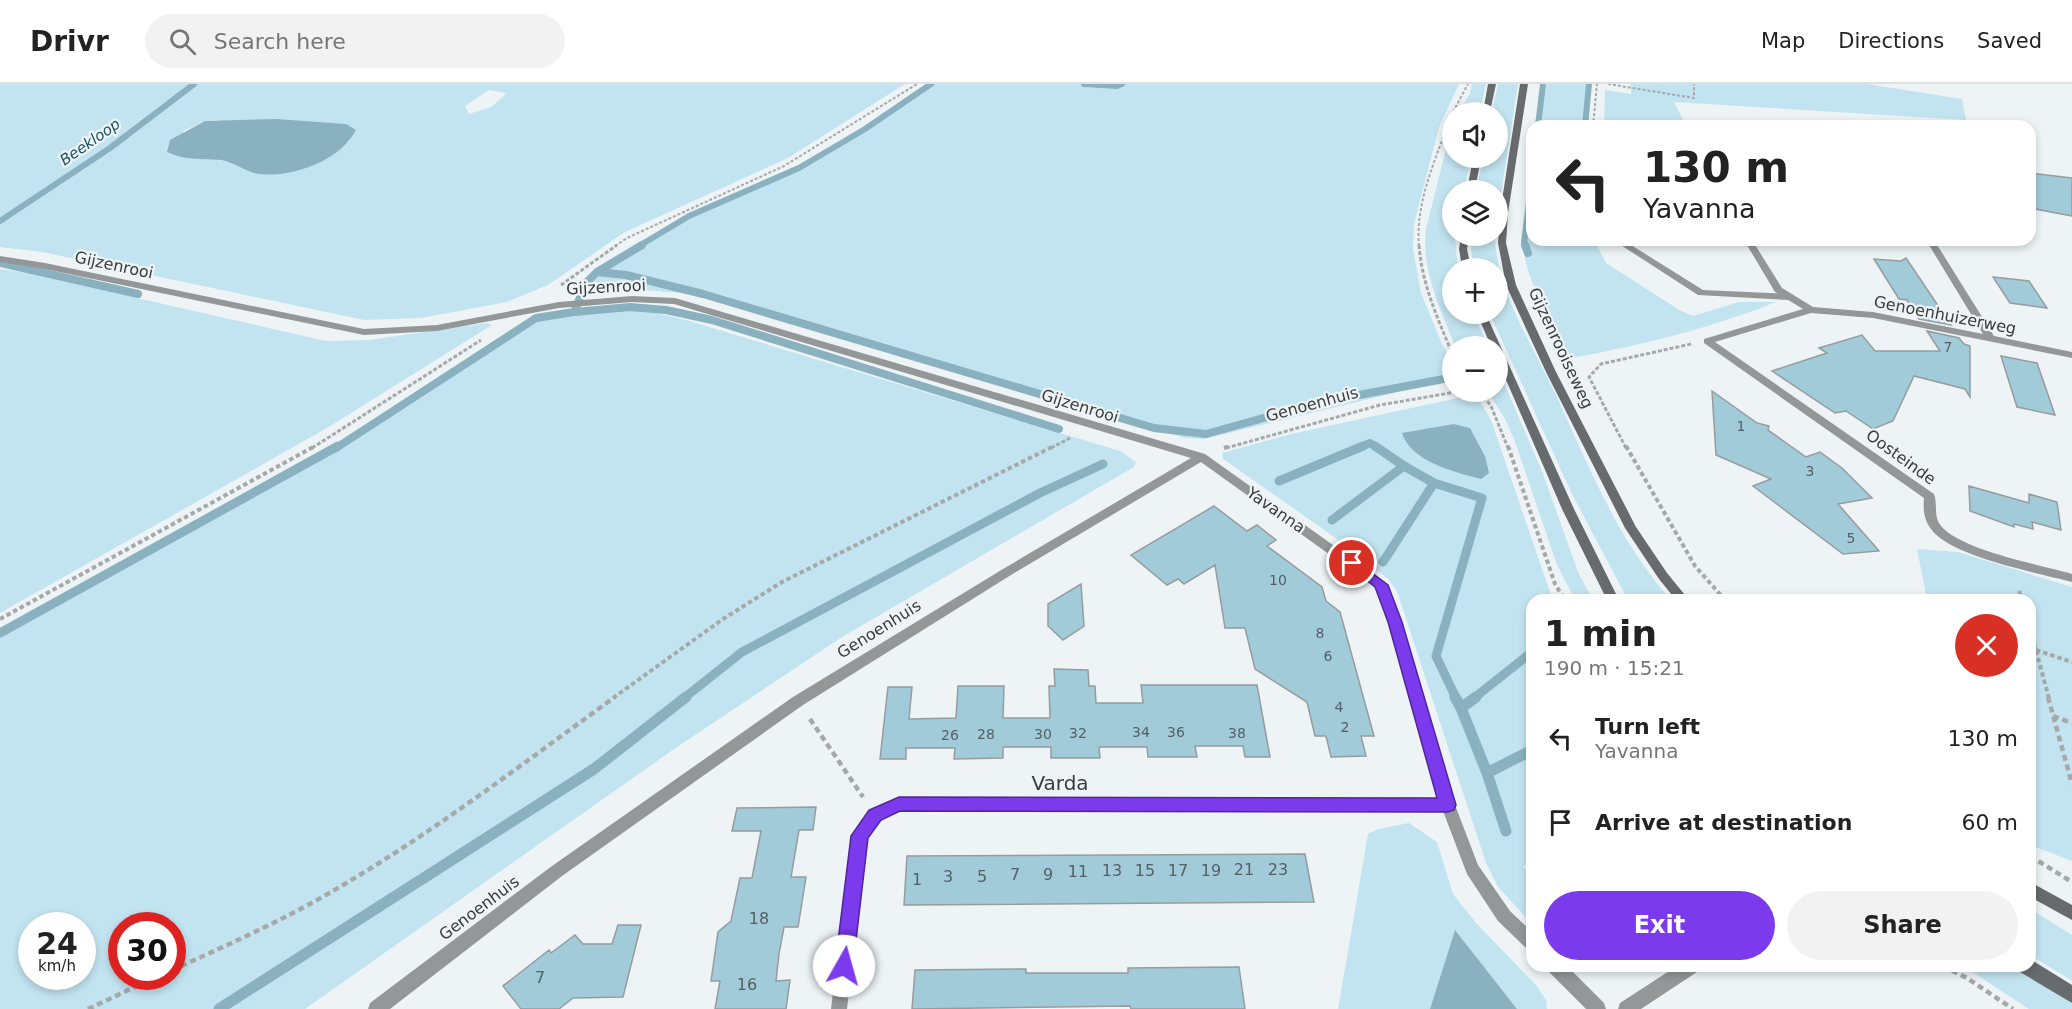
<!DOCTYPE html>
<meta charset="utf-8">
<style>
body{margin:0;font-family:"DejaVu Sans",sans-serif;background:#f2f2f2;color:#222;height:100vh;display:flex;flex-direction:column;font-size:22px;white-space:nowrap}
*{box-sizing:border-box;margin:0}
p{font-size:20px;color:#767676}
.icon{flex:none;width:33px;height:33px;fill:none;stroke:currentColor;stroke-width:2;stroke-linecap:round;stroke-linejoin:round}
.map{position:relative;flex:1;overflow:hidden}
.details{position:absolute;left:1526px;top:510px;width:510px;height:378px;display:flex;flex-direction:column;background:#fff;border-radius:18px;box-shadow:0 3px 9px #0003}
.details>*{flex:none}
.guide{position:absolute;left:1526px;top:36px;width:510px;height:126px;border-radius:18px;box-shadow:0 3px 9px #0003;background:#fff;color:#222;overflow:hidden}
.tools{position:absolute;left:1442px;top:18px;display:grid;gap:12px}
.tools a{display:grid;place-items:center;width:66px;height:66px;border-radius:50%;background:#fff;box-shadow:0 3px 9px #0003;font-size:30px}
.speed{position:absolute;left:18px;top:828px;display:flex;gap:12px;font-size:30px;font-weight:700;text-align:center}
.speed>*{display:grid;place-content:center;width:78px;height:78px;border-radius:50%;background:#fff;box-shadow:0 3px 9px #0003;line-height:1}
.speed small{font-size:15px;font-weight:400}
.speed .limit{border:9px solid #d22;background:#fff;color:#111}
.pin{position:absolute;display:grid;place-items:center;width:51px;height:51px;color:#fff;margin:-26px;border:3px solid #fff;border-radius:50%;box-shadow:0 2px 6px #0007}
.me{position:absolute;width:66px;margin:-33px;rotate:7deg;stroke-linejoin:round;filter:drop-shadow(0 0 4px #0008)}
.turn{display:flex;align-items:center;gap:21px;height:126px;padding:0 18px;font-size:27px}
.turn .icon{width:78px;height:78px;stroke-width:2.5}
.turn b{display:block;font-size:42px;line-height:51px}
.round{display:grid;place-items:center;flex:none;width:63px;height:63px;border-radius:32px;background:#f2f2f2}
.head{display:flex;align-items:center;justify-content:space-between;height:102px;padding:0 18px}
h1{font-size:36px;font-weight:700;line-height:45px}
.primary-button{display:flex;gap:12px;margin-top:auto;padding:12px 18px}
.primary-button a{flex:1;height:69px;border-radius:36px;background:#7c3aed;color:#fff;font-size:24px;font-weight:700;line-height:69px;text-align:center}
.primary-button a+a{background:#f2f2f2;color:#222}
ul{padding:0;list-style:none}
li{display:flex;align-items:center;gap:18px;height:84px;padding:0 18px}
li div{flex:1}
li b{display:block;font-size:22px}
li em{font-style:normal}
header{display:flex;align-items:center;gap:36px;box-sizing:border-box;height:84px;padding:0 30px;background:#fff;border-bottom:2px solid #e0e0e0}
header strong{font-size:28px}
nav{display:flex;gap:33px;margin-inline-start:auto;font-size:21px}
.search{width:420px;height:54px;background:#f2f2f2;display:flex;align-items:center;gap:15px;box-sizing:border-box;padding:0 21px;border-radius:33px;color:#767676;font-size:22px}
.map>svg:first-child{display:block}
.green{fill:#c2e4f0;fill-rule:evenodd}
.water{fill:#89b1c0}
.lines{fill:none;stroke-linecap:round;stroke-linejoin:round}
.stream-far3{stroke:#89b1c0;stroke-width:6}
.stream-far2{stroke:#89b1c0;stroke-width:8}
.stream-far1{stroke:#89b1c0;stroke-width:9}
.stream{stroke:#89b1c0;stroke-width:11}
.building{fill:#a2cbda;stroke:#969c9e;stroke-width:1.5}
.path-far3{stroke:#a5a9aa;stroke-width:2;stroke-dasharray:3 2;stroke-linecap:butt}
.path-far2{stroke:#a5a9aa;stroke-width:3;stroke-dasharray:4 2;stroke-linecap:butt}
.path-far1{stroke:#a5a9aa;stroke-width:4;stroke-dasharray:4.5 3;stroke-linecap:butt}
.path{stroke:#a5a9aa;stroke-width:4.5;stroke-dasharray:6 4;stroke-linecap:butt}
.lane{fill:#949798;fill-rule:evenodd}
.street{fill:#949798;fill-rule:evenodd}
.secondary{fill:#686b6d;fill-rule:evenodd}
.route{fill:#7c3aed;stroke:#51269a;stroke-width:1.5}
.labels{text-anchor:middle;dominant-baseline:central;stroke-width:4.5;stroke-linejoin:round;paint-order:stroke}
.number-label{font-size:14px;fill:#535f64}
.far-water-label{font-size:15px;font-style:italic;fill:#1a5162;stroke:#eef4f6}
.street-label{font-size:16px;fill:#393b3c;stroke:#eef4f6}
.near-number-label{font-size:16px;fill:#535f64}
.near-street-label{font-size:20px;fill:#393b3c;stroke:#eef4f6}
</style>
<header>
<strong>Drivr</strong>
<div class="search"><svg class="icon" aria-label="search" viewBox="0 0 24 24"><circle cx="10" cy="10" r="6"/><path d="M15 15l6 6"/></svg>Search here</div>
<nav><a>Map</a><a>Directions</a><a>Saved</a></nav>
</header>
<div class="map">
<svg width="2072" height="925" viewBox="0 0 2072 925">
<rect width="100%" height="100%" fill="#eef4f6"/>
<path class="green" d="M0,0H905L788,74L625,148L548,201L507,218L421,234L364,236L42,168L0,163ZM489,6L507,9L491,23L469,30L465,22ZM216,36L351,56L321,77L244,85L238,80L220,76L183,47L205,37Z
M931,0H1459L1439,43L1414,140L1413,165L1421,209L1442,260L1452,276V295L1204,355L1185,354L694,210L629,205L580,206L576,204L645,156L681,136L819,71Z
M1472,0H1486L1480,28H1459L1470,9Z
M1498,0H1518L1497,136V106H1476L1483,74H1497V28H1492Z
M1541,0H1588L1585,42H1536Z
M1631,0H1867L1962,15L1966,36L1674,18L1686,42H1604L1605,6L1631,10Z
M1452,41V74H1471L1464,106H1452V152H1455L1458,184H1452V230H1474L1488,262H1455C1440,224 1421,187 1426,145Z
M1531,78L1532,156H1594L1606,179L1681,227L1693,232L1739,218H1776C1711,244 1640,262 1571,274C1557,246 1530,204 1525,174C1519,143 1528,109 1531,78Z
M1470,152H1495C1497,209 1531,258 1555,309C1588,380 1617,456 1671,516H1628L1572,410L1490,230H1497V184H1473Z
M0,185L27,189L326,257L369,256L487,239L492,241L327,344L0,529Z
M585,225H638L686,236L1120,367L1136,378L1134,383L842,553L677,663L305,925H0V553L342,358L541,229ZM32,842H82V892H32ZM122,842H172V892H122Z
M1497,283L1542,387L1578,488L1593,516H1575L1557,481L1514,355L1505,335L1488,308H1497Z
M1467,312L1478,314L1491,336L1550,508L1556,516H1532V777L1523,782L1531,793V839L1498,803L1486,779L1397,507L1388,495L1350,464L1223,375L1222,369L1291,350ZM1454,340L1470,344L1485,371L1435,344Z
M1917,465L1958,468L2072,503V777L2030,761V516H1927Z
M1409,739L1437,758L1453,810L1477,840L1536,901L1546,916L1547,925H1517L1455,846L1430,925H1338L1368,750L1378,745Z
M2035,828L2072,851V897L2030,871V836Z
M1963,882H2013L2072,919V925H2029Z"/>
<path class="water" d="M276,35L346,40L356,46C340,77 292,94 259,90C245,88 237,79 221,76C202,74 185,77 167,68L170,56L205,37Z
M1454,340L1470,344L1485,372L1489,389L1481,395C1455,388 1411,378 1402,349Z
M1455,846L1517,925H1430Z"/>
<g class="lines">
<path class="stream-far3" d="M1084,0L1117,2L1122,0
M1538,42L1543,0
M1585,42L1589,0
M0,137L110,64L194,0
M639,162L689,132L799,84L865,45L931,0
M1526,162L1524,158L1532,98"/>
<path class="stream-far2" d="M642,161L597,188L586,199L574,228L630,223L666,226L712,236L1059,345
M1525,161L1528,169
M0,179L138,210
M597,188L626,191L703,210L1154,344L1206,350L1317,319L1449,294
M336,364L536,234L574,228
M1359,364L1370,359L1377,364"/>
<path class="stream-far1" d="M1375,362L1404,382
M1279,397L1363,362
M1332,436L1404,382L1434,399
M1383,478L1434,399L1482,414L1436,572L1456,614
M0,549L338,362
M684,614L742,568L1040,409L1103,380
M1474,614L1532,568"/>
<path class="stream" d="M1455,613L1461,624
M1476,613L1461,624L1487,689
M1506,747L1487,689L1532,666
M219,925L594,685L686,613"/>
</g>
<path class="building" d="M2030,89L2072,94V132L2030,124Z
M1906,174L1951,241L1919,235L1907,216L1899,215L1874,175L1901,177Z
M1993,193L2029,197L2047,224L2010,219Z
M1927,247L1959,254L1964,260L1970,262V313L1965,305L1914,292L1893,337L1873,345L1846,327L1835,329L1772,287L1827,269L1819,264L1862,251L1875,267H1940Z
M2001,272L2037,279L2055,331L2017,323Z
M1712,307L1757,339L1769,342L1768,346L1806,373L1820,368L1842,384L1872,414L1838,420L1879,467L1843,470L1753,402L1771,395L1716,371Z
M1969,402L2029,419V410L2057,418L2061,446L2032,438L2033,445L2014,440V443L1970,427Z
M1214,422L1247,447L1257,441L1276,456L1267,462L1322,503L1326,517L1340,528L1374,652H1361L1366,672L1331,673L1326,652H1315L1307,618L1255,585L1245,544H1225L1215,481L1184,500L1178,495L1167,501L1131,471Z
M1081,500L1084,542L1063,556L1048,542V520Z
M1054,585L1088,586L1089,602H1095L1096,619H1143L1141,601H1257L1270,673H1245L1243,662H1195L1197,673H1148L1147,663H1099L1100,674H1051V663H1003V674L954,675L955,664H906V675H880L888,603H912L909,635L956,634L958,602H1004L1003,634H1050L1049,602H1055Z
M816,723L813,746H799L791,793H806L798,843H784L779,870L776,897L790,896L786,925H715L720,897H711L718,848L731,837L740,794H752L761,747H732L737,724Z
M1305,770L1314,818L904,821L907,772Z
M618,841H641L623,913L573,914L559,925H521L503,902L549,866L551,869L575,851L583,860H612Z
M1239,883L1245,925H1131L1130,922L912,925L915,886L1026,885V889H1128V884Z"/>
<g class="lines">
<path class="path-far3" d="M1608,0L1694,14V0
M1453,28L1468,0
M1593,42L1597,0
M615,162L627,154L784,82L917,0
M1419,162C1415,117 1437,72 1452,30"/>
<path class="path-far2" d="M1419,161C1422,200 1437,233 1452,269
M561,201L617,161
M1480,308L1491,322L1508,364
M312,364L481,256
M1051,364L1070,354
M1226,364L1380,321L1456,308
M1626,364L1589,293L1601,280L1691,260"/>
<path class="path-far1" d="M1508,362L1555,500L1565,516
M1626,362L1695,482L1725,516
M1224,364L1231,362
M2019,507L2022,516
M0,535L315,362
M2030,545L2049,614
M2036,566L2072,578
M613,614L723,535L782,498L1054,362"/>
<path class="path" d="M2048,613L2072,700
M2053,632L2072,639
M810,635L863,713
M2030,772L2072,798
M1943,882L1967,894L2013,925
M172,886C230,860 288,834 343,801C438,745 526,677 615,613
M88,925L158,892"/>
<path class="lane" d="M1613,156H1623L1703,206L1789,210L1794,213L1789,216L1698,211Z"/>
<path class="street" d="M1883,40H1887L1891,42H1882Z
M1744,156H1752L1782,204L1813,223L1873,228L1983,250L1926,156H1934L1994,252L2072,268V274L1873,234L1811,229L1715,258L1934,410C1938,420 1933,432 1941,442C1961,466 2040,481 2072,490V498C2039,489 1951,473 1931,445C1924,436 1923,426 1924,414L1704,259V255L1803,225L1775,208Z
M0,172L45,179L364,245L437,241L559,218L632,212L675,214L1205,370L1385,498L1401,538L1455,721L1478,781L1510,827L1532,848V867L1526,864L1498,837L1467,790L1443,727L900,726L880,736L866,754L847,925H831L851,752L870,726L899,714L1439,715L1389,538L1376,504L1201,378L1011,491L803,621L562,792L390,925H368L370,919L552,782L793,613L1003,485L1191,374L674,220L632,218L559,224L437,247L364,251L45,185L0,178Z
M1547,882H1567L1604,919L1606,925H1586L1549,888Z
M1677,882H1699L1697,888L1641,925H1618L1620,919Z"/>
<path class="secondary" d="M1488,0H1496L1490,28H1483Z
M1520,0H1528L1508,129L1506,159L1516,201L1556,288L1636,443L1667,489L1689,516H1676L1659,495L1625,444L1546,288L1506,201L1498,159L1500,129Z
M1473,74H1481L1475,106H1467Z
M1461,152H1469L1467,165L1471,184H1462L1459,165Z
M1477,230H1486L1574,425L1619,516H1607L1562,425L1497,275V262H1491Z
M2030,798L2072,821V836L2030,813Z
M2030,875L2072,901V919L2020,888L2018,882H2030Z"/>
</g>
<path class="route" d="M1352,474L1388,501L1402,538L1456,721L1454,726L1448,728L900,727L881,736L868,754L853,882L851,888L844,891L837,888L835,882L851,752L869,726L899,713L1437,714L1388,538L1375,503L1345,479Z"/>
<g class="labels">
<g class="number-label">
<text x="1948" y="263">7</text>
<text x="1741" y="342">1</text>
<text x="1810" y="387">3</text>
<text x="1851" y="454">5</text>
<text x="1278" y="496">10</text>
<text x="1320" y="549">8</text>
<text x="1328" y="572">6</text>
<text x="1339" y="623">4</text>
<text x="1345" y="643">2</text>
<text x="1141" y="648">34</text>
<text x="1176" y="648">36</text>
<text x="1078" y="649">32</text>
<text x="1237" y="649">38</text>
<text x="986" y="650">28</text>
<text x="1043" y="650">30</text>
<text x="950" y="651">26</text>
</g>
<g class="far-water-label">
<text transform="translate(90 58) rotate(-35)">Beekloop</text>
</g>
<g class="street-label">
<text transform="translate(114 181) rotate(12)">Gijzenrooi</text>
<text transform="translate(606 203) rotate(-3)">Gijzenrooi</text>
<text transform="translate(1945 231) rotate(11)">Genoenhuizerweg</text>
<text transform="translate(1561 264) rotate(65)">Gijzenrooiseweg</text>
<text transform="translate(1312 320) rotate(-15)">Genoenhuis</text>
<text transform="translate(1080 322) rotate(17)">Gijzenrooi</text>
<text transform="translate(1901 373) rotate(36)">Oosteinde</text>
<text transform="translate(1276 426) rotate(35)">Yavanna</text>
<text transform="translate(879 545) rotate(-32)">Genoenhuis</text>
<text transform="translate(479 824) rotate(-37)">Genoenhuis</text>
</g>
<g class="near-number-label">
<text x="1244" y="785">21</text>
<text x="1278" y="785">23</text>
<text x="1112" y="786">13</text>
<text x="1145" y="786">15</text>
<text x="1178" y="786">17</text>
<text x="1211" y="786">19</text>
<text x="1078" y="787">11</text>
<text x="1015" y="790">7</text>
<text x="1048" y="790">9</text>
<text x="948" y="792">3</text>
<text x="982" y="792">5</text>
<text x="917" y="795">1</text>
<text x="759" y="834">18</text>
<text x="540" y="893">7</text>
<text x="747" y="900">16</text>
</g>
<g class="near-street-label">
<text x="1060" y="699">Varda</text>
</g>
</g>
</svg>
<div class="tools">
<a><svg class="icon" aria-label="sound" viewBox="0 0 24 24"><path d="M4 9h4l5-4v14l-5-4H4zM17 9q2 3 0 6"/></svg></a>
<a><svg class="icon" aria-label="layers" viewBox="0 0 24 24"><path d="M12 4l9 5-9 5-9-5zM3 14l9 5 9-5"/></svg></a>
<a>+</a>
<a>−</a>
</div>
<div class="speed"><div>24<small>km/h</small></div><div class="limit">30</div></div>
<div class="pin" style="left:1352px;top:479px;background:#d93025"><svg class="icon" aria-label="arrive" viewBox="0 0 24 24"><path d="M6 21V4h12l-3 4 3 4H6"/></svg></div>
<svg class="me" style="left:844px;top:882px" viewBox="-20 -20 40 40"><circle r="19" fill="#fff"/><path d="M0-13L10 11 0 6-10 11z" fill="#7c3aed"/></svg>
<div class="guide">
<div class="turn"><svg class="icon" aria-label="left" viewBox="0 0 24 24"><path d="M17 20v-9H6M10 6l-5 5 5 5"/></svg><div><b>130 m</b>Yavanna</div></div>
</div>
<section class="details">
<div class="head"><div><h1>1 min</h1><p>190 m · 15:21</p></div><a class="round" style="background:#d93025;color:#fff"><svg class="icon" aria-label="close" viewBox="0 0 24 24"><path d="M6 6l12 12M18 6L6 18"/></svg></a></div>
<ul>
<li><svg class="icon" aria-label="left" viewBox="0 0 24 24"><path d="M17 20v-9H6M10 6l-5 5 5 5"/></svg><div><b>Turn left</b><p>Yavanna</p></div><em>130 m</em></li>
<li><svg class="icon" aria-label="arrive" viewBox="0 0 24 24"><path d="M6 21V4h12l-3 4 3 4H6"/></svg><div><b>Arrive at destination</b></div><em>60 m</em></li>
</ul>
<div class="primary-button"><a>Exit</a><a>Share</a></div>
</section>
</div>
